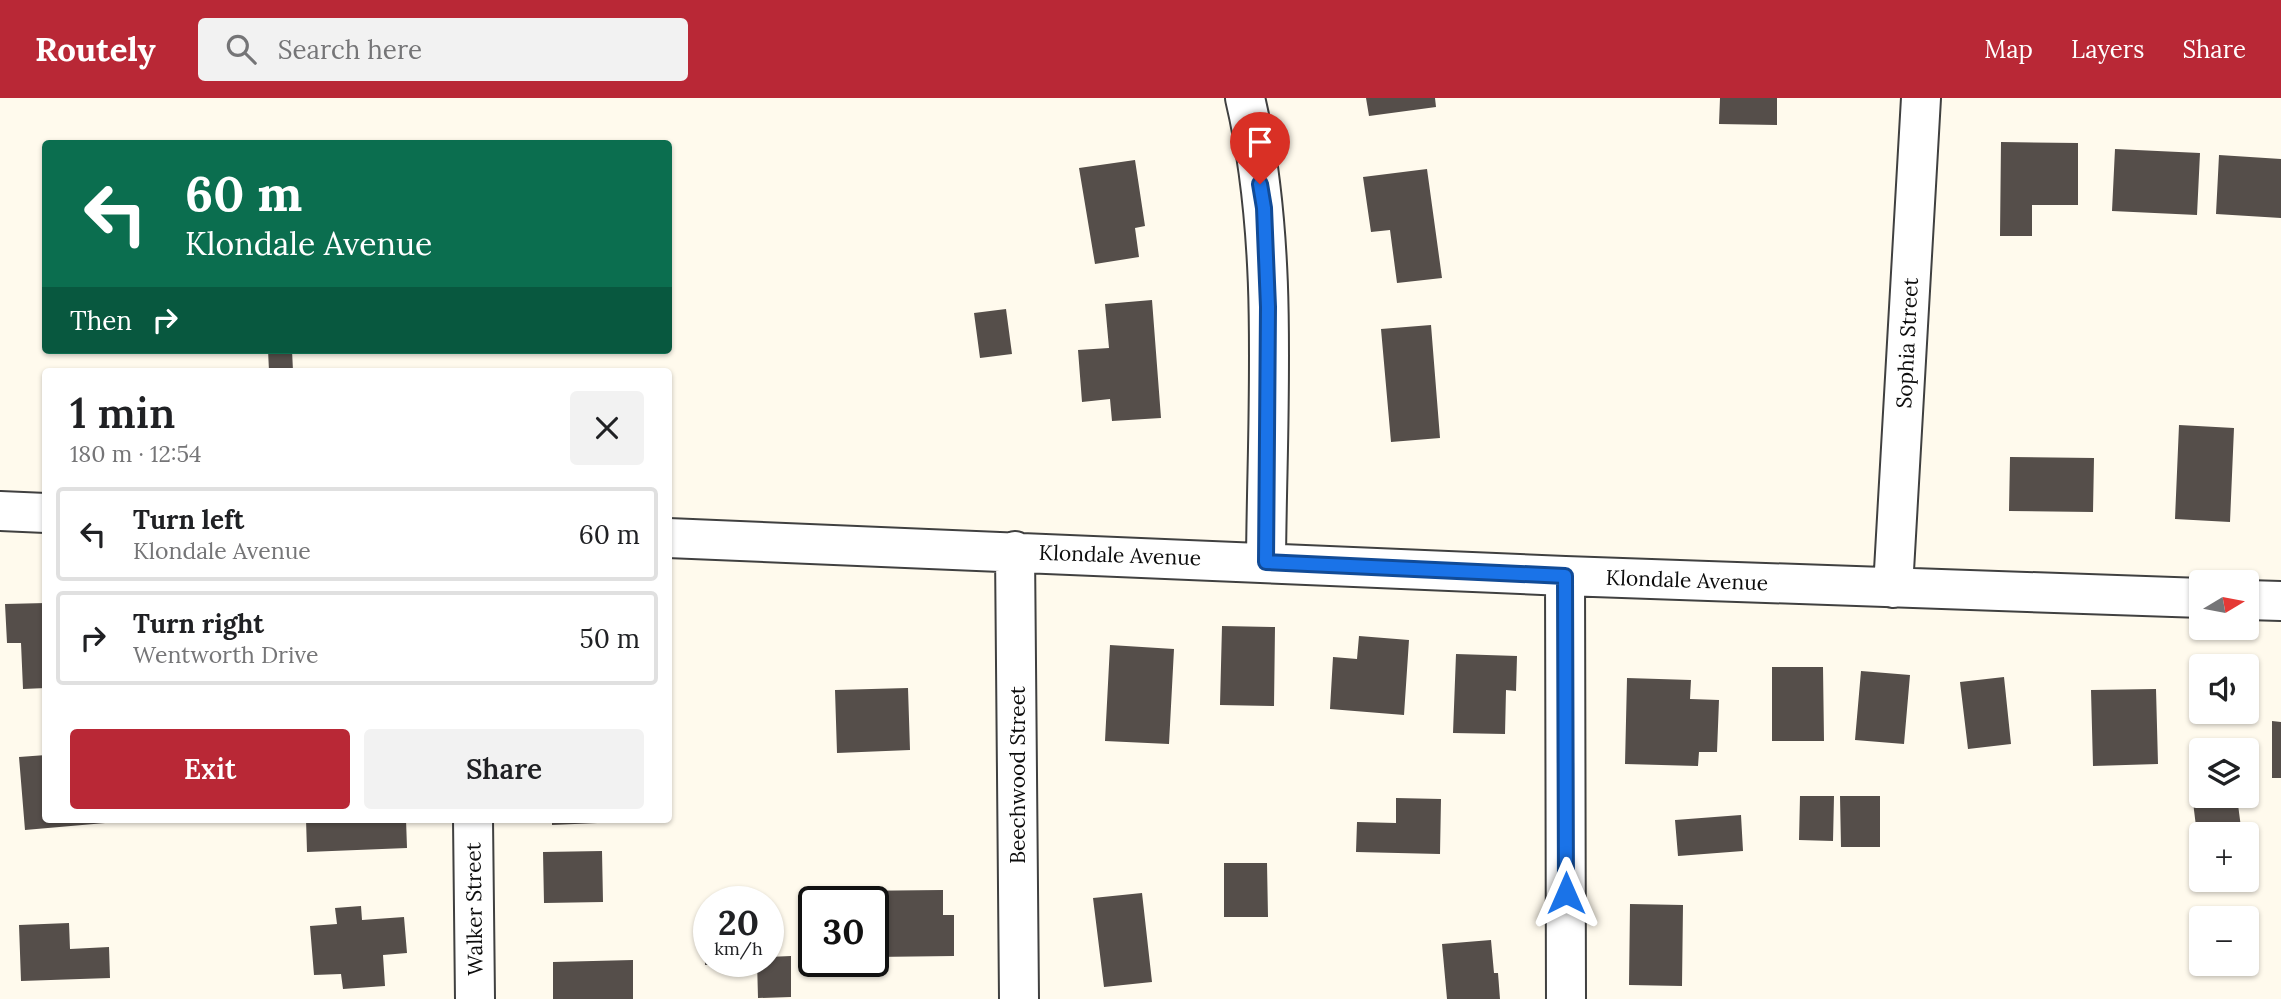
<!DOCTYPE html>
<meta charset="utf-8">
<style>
body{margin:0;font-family:Lora,serif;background:#f2f2f2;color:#202124;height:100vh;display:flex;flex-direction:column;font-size:26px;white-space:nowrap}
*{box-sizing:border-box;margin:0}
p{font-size:23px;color:#757577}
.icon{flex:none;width:38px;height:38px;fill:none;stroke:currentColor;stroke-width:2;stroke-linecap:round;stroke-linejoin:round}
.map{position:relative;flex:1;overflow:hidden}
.side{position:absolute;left:42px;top:270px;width:630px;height:455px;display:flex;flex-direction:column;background:#fff;border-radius:7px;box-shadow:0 2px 5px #0004}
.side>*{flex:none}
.top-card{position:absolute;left:42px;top:42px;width:630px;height:214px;border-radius:7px;box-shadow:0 2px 5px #0004;background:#0b6e4f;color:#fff;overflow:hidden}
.needle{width:46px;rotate:80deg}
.controls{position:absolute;left:2189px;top:472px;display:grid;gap:14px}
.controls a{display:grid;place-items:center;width:70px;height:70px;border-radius:7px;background:#fff;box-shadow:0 2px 5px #0004;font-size:35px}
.speed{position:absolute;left:693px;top:788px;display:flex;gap:14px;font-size:35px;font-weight:700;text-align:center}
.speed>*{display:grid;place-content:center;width:91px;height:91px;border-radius:50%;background:#fff;box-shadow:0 2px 5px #0004;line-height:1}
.speed small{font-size:18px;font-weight:400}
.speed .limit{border:4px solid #111;border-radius:10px;background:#fff;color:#111}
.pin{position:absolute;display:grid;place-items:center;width:60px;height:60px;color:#fff;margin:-72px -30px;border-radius:50% 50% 50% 0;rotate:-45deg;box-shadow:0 0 7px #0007}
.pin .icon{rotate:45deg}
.me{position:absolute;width:77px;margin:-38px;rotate:0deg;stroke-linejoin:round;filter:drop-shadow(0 0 5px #0008)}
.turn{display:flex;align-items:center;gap:24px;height:147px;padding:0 28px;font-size:32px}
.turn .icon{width:91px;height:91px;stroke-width:2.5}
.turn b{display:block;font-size:49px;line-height:60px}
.then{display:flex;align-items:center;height:66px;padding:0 28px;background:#0003;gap:14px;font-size:26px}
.round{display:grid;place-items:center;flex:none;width:74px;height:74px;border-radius:7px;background:#f2f2f2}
.overview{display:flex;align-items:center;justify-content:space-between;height:119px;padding:0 28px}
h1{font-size:42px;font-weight:600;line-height:52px}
.button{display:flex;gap:14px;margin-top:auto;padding:14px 28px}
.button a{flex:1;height:80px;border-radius:7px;background:#b92836;color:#fff;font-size:28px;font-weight:600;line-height:80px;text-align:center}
.button a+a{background:#f2f2f2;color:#202124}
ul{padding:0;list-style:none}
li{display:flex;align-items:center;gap:21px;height:94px;margin:0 14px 10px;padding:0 14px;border:4px solid #e0e0e0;border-radius:7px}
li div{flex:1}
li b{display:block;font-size:26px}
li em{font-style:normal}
header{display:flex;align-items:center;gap:42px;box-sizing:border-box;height:98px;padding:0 35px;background:#b92836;color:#fff}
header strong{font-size:33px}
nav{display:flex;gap:38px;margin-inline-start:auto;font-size:24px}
.search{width:490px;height:63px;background:#f2f2f2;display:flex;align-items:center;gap:18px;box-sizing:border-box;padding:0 24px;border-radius:7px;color:#757577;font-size:26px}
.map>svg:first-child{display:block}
.building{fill:#554e4a}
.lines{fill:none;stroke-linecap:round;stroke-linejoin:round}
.street-casing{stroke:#404040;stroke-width:42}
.street{stroke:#fff;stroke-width:38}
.route-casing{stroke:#114b97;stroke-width:18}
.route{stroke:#1a73e8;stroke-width:12}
.labels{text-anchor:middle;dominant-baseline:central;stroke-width:7;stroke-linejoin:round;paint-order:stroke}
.street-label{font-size:21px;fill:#0d0d0d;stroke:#fff}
</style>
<header>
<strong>Routely</strong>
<div class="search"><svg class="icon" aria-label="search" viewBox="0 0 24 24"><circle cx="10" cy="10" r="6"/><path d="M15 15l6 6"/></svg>Search here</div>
<nav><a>Map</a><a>Layers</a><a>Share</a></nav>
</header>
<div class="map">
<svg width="2281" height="901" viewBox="0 0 2281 901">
<rect width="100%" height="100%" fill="#fffaed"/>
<path class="building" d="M1366,0H1435L1436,9L1369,18Z
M1720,0H1777V27L1719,26Z
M2001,44L2078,45V107H2032V138H2000Z
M2115,51L2200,55L2197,117L2112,113Z
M2219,57L2281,61V120L2216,116Z
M1135,62L1145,128L1135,130L1139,159L1095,166L1079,70Z
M1427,71L1442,180L1397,185L1390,132L1371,134L1363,79Z
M1152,202L1161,320L1112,323L1110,301L1082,304L1078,252L1109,250L1105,206Z
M1006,211L1012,256L980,260L974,215Z
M1431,227L1440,340L1391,344L1381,231Z
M268,252H292L293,273H269Z
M2179,327L2234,330L2230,424L2175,421Z
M2010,359L2094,360L2093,414L2009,413Z
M46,505V590L23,591L21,545H7L5,506Z
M1222,528L1275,529L1274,608L1220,607Z
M1359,538L1409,542L1404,617L1330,611L1333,559L1357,561Z
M1110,547L1174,551L1169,646L1105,643Z
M1456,556L1517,558L1516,593L1506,592L1505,636L1453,635Z
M1772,569H1823L1824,643H1772Z
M1861,573L1910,577L1904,646L1855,642Z
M2004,579L2011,646L1968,651L1960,584Z
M1627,580L1691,582L1690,601L1719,602L1717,654H1699L1698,668L1625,666Z
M908,590L910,652L837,655L835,592Z
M2156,591L2158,666L2093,668L2091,592Z
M2272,623L2281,624V680H2272Z
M46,657V721H128V723L25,732L19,659Z
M1800,698H1834L1833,743L1799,742Z
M1840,698H1880V749H1841Z
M2237,699L2242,737H2202L2200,761L2193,704Z
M1396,700L1441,701L1440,756L1356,754L1357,724L1396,725Z
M1741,717L1743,753L1678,758L1675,722Z
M306,721H406L407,750L307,754Z
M552,721H620V724L552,727Z
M602,753L603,804L544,805L543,754Z
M1224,765H1267L1268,819H1224Z
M943,792V817H954V858L873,859V803H847V793Z
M1142,795L1152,884L1104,889L1093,800Z
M1630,806L1683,807L1682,888L1629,887Z
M361,808L362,822L404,819L407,855L383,857L385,888L343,891L341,876L314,877L310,828L337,826L335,810Z
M69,825L70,851L109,849L110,880L21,883L19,827Z
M704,827H709V863H749V866L705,867Z
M1491,842L1494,875H1498L1500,901H1447L1442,846Z
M791,858V899L758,900L757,863H768V859Z
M633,862V901H553V864Z"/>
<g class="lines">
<g class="street-casing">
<path id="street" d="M1245,0C1280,147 1267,313 1266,464
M0,413L46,415
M668,440L1565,478L2202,500
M1015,453L1019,901
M1565,478L1566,901
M1893,490L1921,0
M2247,502L2281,503
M473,721L475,901"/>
</g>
<use href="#street" class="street"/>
</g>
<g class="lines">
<g class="route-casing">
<path id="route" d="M1260,86L1264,110L1268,209L1266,464L1565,478L1566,795"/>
</g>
<use href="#route" class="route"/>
</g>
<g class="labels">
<g class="street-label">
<text transform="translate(1907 245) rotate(-87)">Sophia Street</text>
<text transform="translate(1120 457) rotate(2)">Klondale Avenue</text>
<text transform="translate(1687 482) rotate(2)">Klondale Avenue</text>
<text transform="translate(1017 677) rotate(-90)">Beechwood Street</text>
<text transform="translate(474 811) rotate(-91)">Walker Street</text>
</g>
</g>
</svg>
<div class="controls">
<a><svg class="needle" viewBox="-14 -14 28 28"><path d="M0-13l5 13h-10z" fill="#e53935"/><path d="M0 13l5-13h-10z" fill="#757577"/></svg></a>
<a><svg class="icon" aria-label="sound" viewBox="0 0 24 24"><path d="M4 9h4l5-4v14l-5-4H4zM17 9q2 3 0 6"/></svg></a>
<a><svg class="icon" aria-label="layers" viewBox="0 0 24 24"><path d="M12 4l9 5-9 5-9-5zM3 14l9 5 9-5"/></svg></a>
<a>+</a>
<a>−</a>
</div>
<div class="speed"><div>20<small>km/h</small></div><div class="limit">30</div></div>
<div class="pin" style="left:1260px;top:86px;background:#d93025"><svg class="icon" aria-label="arrive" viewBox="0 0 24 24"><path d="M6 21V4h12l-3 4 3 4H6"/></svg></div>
<svg class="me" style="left:1566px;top:795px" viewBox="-20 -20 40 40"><path d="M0-17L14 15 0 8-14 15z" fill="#1a73e8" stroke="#fff" stroke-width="4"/></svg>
<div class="top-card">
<div class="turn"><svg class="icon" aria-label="left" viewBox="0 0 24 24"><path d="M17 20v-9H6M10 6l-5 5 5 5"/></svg><div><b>60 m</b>Klondale Avenue</div></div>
<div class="then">Then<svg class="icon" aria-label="right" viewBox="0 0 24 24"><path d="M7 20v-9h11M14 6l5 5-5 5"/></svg></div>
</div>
<section class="side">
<div class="overview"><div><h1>1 min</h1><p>180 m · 12:54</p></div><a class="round"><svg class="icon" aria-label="close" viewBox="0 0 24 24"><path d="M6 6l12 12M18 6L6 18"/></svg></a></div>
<ul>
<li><svg class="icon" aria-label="left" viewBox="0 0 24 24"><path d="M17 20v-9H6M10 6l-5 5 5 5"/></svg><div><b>Turn left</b><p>Klondale Avenue</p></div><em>60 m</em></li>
<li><svg class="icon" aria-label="right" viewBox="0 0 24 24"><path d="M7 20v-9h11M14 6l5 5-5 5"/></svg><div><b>Turn right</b><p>Wentworth Drive</p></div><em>50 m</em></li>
</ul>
<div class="button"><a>Exit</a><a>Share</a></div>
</section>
</div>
